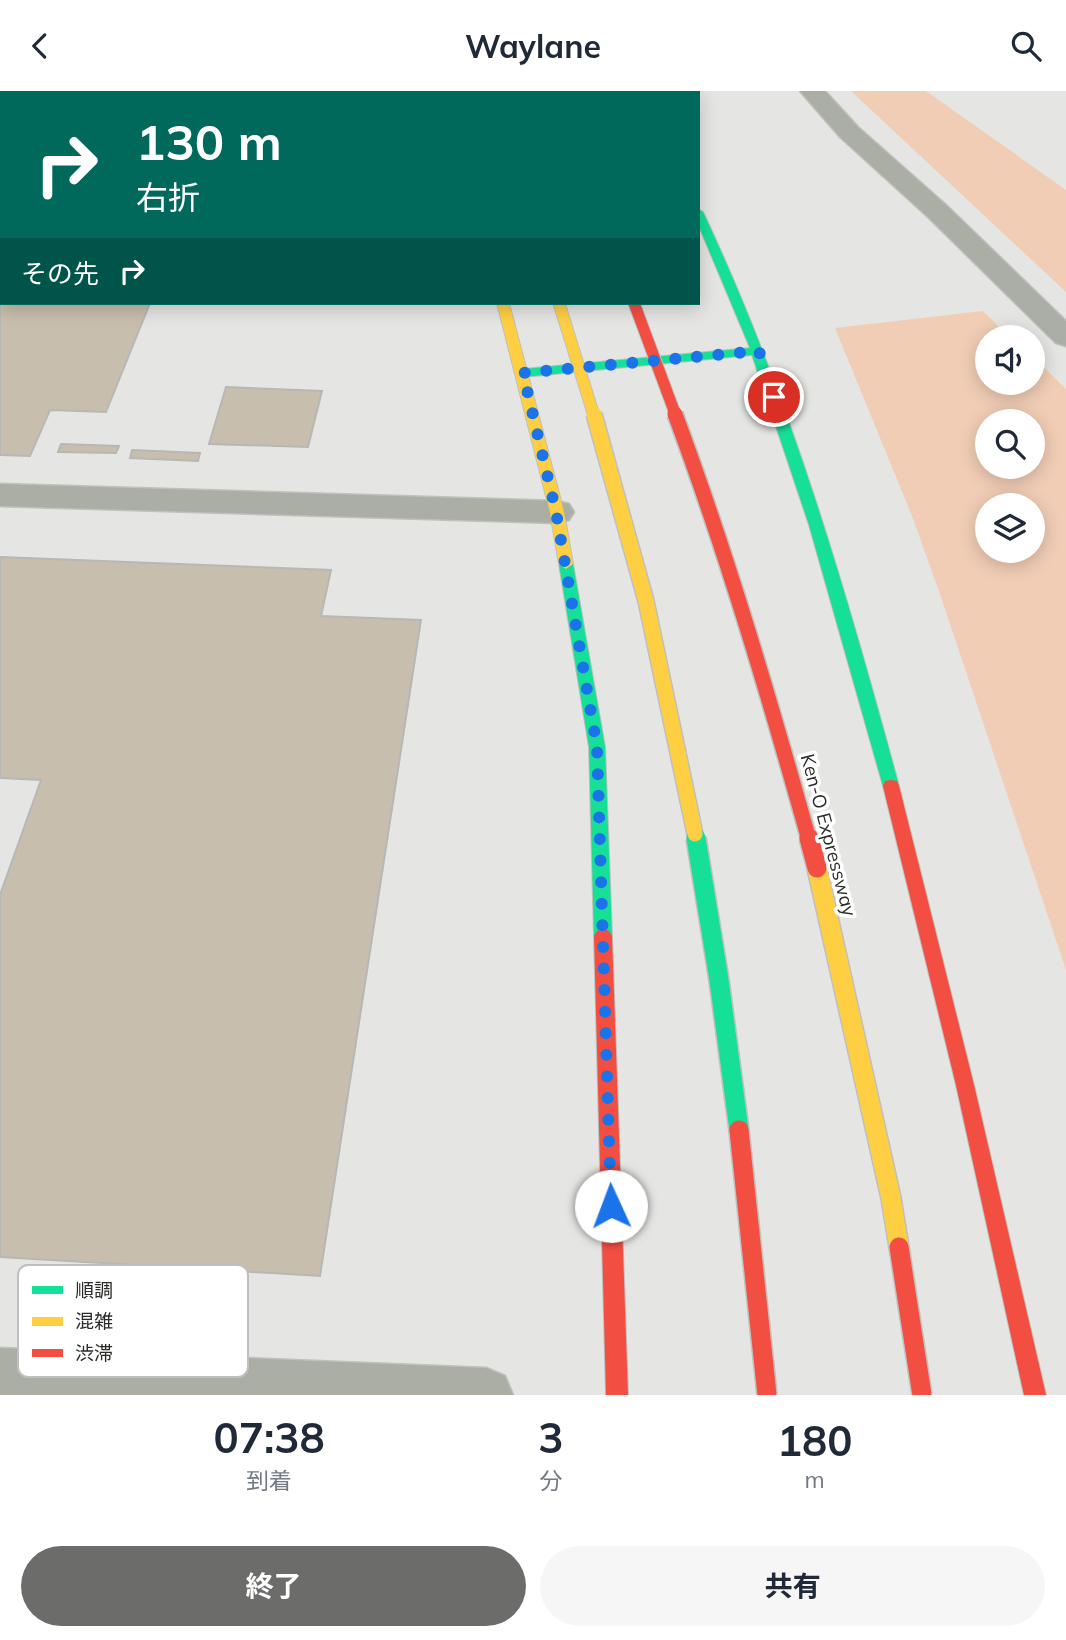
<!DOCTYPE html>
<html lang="ja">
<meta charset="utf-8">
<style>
body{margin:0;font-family:Mulish,"Noto Sans JP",sans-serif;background:#f6f6f7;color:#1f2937;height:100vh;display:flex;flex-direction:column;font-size:26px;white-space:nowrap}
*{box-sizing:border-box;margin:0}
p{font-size:23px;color:#747a83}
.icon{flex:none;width:38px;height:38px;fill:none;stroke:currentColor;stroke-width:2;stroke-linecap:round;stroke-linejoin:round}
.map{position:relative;height:1304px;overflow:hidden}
.side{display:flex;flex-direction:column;background:#fff;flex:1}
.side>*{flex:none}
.banner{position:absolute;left:0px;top:0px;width:700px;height:214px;box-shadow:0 4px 18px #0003;background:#00695c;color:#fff;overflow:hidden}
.tools{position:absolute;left:975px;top:234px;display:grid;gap:14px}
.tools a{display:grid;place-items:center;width:70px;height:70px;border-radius:50%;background:#fff;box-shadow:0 4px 18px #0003;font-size:35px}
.pin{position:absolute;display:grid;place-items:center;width:60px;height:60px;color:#fff;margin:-30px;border:4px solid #fff;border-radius:50%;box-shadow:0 2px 7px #0007}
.me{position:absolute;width:77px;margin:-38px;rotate:358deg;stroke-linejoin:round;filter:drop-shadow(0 0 5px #0008)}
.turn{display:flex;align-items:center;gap:24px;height:147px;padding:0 21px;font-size:32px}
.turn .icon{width:91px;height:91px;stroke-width:2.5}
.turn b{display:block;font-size:49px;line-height:60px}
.then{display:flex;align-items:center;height:66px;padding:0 21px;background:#0003;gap:14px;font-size:26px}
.eta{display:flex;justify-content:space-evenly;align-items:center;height:119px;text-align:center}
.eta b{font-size:42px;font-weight:700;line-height:49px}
.primary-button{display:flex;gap:14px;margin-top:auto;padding:14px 21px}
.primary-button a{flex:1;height:80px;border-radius:42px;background:#6c6c6b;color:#fff;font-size:28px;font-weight:700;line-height:80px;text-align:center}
.primary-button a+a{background:#f6f6f7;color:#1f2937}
header{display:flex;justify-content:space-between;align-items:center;height:91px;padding:0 21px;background:#fff;font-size:32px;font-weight:700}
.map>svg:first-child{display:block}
.green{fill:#f1cdb5;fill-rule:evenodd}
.building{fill:#c8bead;stroke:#b7b7b6;stroke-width:2}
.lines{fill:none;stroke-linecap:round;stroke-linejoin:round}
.street-casing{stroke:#c0c0be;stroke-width:3}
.fast-casing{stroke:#c0c0be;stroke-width:2}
.slow-casing{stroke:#c0c0be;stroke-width:2}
.jam-casing{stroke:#c0c0be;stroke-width:2}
.street{fill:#aaaea5;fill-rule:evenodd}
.fast{fill:#16e098;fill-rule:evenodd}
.slow{fill:#ffcf43;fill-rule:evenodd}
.jam{fill:#f24e42;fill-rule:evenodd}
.fast-bridge-far1-casing{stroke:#c0c0be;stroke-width:18;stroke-linecap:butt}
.fast-bridge-casing{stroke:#c0c0be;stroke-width:22;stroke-linecap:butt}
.slow-bridge-far2-casing{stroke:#c0c0be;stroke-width:13;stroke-linecap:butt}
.slow-bridge-far1-casing{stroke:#c0c0be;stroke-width:18;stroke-linecap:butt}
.slow-bridge-casing{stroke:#c0c0be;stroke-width:22;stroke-linecap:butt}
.jam-bridge-far2-casing{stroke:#c0c0be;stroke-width:13;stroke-linecap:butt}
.jam-bridge-far1-casing{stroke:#c0c0be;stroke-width:18;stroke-linecap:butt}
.jam-bridge-casing{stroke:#c0c0be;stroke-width:22;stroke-linecap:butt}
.fast-bridge-far1{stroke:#16e098;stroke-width:15}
.fast-bridge{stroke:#16e098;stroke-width:19}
.slow-bridge-far2{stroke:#ffcf43;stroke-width:11}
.slow-bridge-far1{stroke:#ffcf43;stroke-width:15}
.slow-bridge{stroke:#ffcf43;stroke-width:19}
.jam-bridge-far2{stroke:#f24e42;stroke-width:11}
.jam-bridge-far1{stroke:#f24e42;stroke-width:15}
.jam-bridge{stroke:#f24e42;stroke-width:19}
.route{stroke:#1a73e8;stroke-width:12;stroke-dasharray:0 21.6}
.labels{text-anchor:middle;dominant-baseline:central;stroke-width:7;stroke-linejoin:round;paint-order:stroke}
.street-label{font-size:19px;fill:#2b2b2a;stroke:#fff}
.key{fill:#fff;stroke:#bfbfbf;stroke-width:2}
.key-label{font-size:19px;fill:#2b2b2a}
</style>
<header><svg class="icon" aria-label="back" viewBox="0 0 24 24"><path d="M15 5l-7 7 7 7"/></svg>Waylane<svg class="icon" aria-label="search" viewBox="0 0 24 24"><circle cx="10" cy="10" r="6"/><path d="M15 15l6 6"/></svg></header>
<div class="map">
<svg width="1066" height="1304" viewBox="0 0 1066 1304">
<rect width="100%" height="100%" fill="#e5e5e3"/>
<path class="green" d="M851,0H926L1066,99V201Z
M983,220L1010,247H987V292H1032L1033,266L1066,298V879L940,503L912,425L835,237ZM987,331H1032V376H987ZM987,415H1032V460H987Z"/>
<path class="building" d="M0,0H234L2,2V212H150L106,321L50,319L30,365L0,364Z
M226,296L322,300L308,356L209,353Z
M61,353L119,355L116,362L58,361Z
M132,359L200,362L198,370L130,367Z
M0,466L331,479L321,525L421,529L320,1185L0,1166V804L41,689L0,687Z"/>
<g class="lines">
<g class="street-casing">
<path id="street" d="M800,0H825L858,36L946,114L1066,230V255L1056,252L928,126L840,46Z
M0,393L557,410L569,413L574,421L569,429L557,432L0,415Z
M0,1257L486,1277L505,1285L513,1304H0Z"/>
</g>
<g class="fast-casing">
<path id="fast" d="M391,0H401L402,2H392Z
M540,0H550L551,2H541Z
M631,0H641L642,2H632Z
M698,118L703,121C789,303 846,499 899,695L897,700H885L883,695L809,434L752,264L523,286L517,282L523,278L750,257L698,133Z
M566,468L573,473L605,656L612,845L609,850L603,853L597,850L594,845L589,656L559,473Z"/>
</g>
<g class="slow-casing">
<path id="slow" d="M479,0H489V2H479Z
M497,212H509L564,421L573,473L566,478L559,473L550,421Z"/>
</g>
<g class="jam-casing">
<path id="jam" d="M891,689L897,690L899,695L974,994L1046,1304H1024L956,994L883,695L885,690Z
M603,837L609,840L612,845L628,1304H606L594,845L597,840Z"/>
</g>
<use href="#street" class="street"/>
<use href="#fast" class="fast"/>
<use href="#slow" class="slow"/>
<use href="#jam" class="jam"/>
<g class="fast-bridge-far1-casing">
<path id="fast-bridge-far1" d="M695,743L696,749"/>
</g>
<g class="fast-bridge-casing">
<path id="fast-bridge" d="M696,747L719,889L739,1039"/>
</g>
<g class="slow-bridge-far2-casing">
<path id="slow-bridge-far2" d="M559,212L594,325"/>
</g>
<g class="slow-bridge-far1-casing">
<path id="slow-bridge-far1" d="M594,323L646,510L695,743"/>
</g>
<g class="slow-bridge-casing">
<path id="slow-bridge" d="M817,777L891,1107L899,1156"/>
</g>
<g class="jam-bridge-far2-casing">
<path id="jam-bridge-far2" d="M634,212L676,325"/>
</g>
<g class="jam-bridge-far1-casing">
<path id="jam-bridge-far1" d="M675,323C727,463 769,606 809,749"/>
</g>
<g class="jam-bridge-casing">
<path id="jam-bridge" d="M809,747L817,777
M739,1039L767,1304
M899,1156L922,1304"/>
</g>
<use href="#fast-bridge-far1" class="fast-bridge-far1"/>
<use href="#fast-bridge" class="fast-bridge"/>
<use href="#slow-bridge-far2" class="slow-bridge-far2"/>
<use href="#slow-bridge-far1" class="slow-bridge-far1"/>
<use href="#slow-bridge" class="slow-bridge"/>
<use href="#jam-bridge-far2" class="jam-bridge-far2"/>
<use href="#jam-bridge-far1" class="jam-bridge-far1"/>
<use href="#jam-bridge" class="jam-bridge"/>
</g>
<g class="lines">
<path class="route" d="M611,1115L597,656L556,421L523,282L759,260L774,306"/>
</g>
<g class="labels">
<g class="street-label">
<text transform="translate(829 744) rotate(75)">Ken-O Expressway</text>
</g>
</g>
<rect x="18" y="1174" width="230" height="112" rx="10" class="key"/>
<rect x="32" y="1195" width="31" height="8" fill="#16e098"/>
<rect x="32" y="1226" width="31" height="9" fill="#ffcf43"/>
<rect x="32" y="1258" width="31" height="8" fill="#f24e42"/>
<g class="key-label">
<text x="75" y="1206">順調</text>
<text x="75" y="1237">混雑</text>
<text x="75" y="1269">渋滞</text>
</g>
</svg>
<div class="tools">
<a><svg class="icon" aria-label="sound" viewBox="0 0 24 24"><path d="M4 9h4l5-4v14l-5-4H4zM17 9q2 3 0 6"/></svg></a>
<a><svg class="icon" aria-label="search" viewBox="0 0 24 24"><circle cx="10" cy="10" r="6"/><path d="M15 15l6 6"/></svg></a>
<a><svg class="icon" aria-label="layers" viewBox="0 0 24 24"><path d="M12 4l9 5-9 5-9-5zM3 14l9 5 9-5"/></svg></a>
</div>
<div class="pin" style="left:774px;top:306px;background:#d93025"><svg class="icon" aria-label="arrive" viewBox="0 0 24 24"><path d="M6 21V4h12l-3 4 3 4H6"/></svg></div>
<svg class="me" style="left:611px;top:1115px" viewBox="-20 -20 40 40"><circle r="19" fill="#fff"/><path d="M0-13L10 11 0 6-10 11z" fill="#1a73e8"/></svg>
<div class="banner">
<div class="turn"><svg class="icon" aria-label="right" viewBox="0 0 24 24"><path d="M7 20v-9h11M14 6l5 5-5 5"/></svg><div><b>130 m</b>右折</div></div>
<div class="then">その先<svg class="icon" aria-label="right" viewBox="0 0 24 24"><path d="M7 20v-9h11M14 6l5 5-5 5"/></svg></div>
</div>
</div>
<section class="side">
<div class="eta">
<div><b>07:38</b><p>到着</p></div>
<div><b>3</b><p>分</p></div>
<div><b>180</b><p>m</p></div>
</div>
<div class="primary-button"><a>終了</a><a>共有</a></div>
</section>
